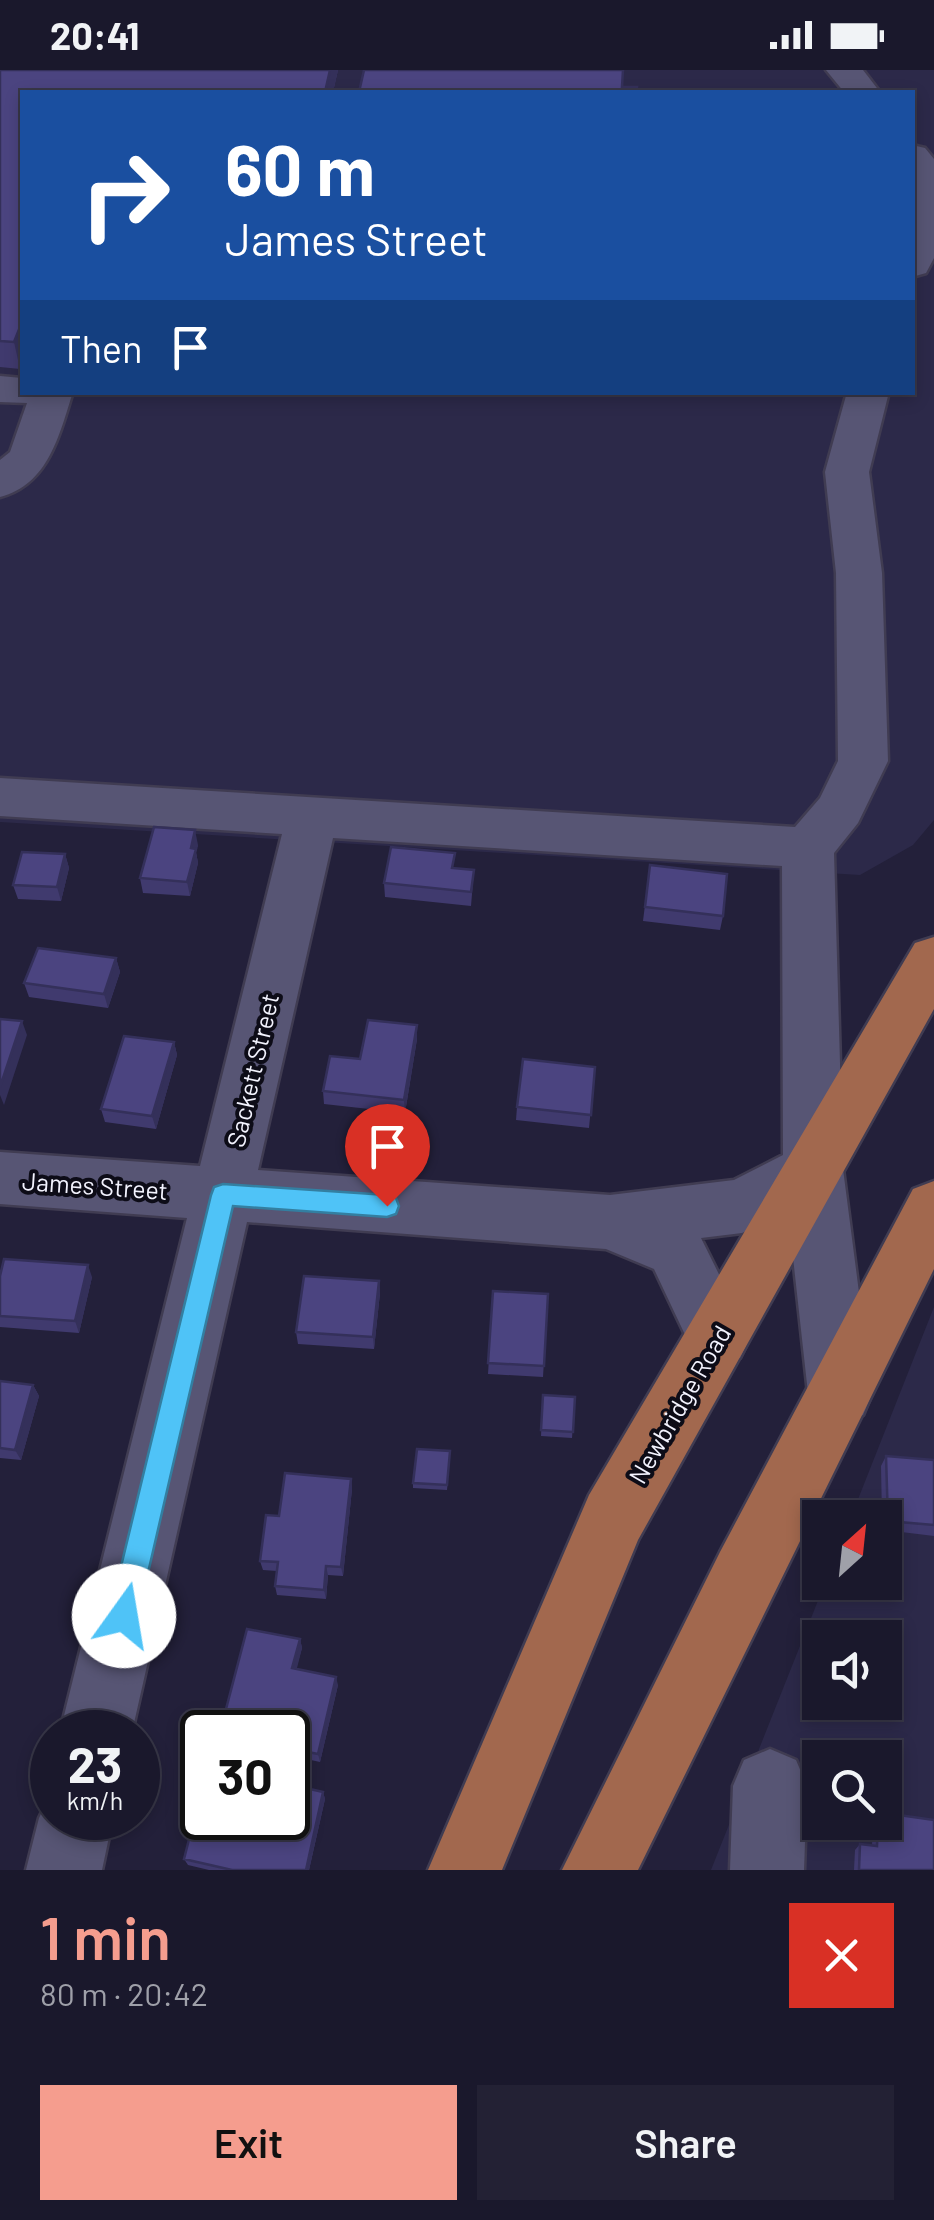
<!DOCTYPE html>
<meta charset="utf-8">
<style>
body{margin:0;font-family:Barlow,sans-serif;background:#232134;color:#f1f3f6;height:100vh;display:flex;flex-direction:column;font-size:38px;white-space:nowrap}
*{box-sizing:border-box;margin:0}
p{font-size:32px;color:#9fa0a9}
.icon{flex:none;width:55px;height:55px;fill:none;stroke:currentColor;stroke-width:2;stroke-linecap:round;stroke-linejoin:round}
.map{position:relative;height:1800px;overflow:hidden}
.panel{display:flex;flex-direction:column;background:#1a182c;flex:1}
.panel>*{flex:none}
.guide{position:absolute;left:20px;top:20px;width:895px;height:305px;border-radius:0px;box-shadow:0 5px 15px #0003,0 0 0 2px #383748;background:#1a4fa0;color:#fff;overflow:hidden}
.needle{width:65px;rotate:27deg}
.fabs{position:absolute;left:802px;top:1430px;display:grid;gap:20px}
.fabs a{display:grid;place-items:center;width:100px;height:100px;border-radius:0px;background:#1a182c;box-shadow:0 5px 15px #0003,0 0 0 2px #383748;font-size:50px}
.speed{position:absolute;left:30px;top:1640px;display:flex;gap:20px;font-size:50px;font-weight:700;text-align:center}
.speed>*{display:grid;place-content:center;width:130px;height:130px;border-radius:50%;background:#1a182c;box-shadow:0 5px 15px #0003,0 0 0 2px #383748;line-height:1}
.speed small{font-size:25px;font-weight:400}
.speed .limit{border:5px solid #111;border-radius:15px;background:#fff;color:#111}
.pin{position:absolute;display:grid;place-items:center;width:85px;height:85px;color:#fff;margin:-102px -42px;border-radius:50% 50% 50% 0;rotate:-45deg;box-shadow:0 0 10px #0007}
.pin .icon{rotate:45deg}
.me{position:absolute;width:110px;margin:-55px;rotate:13deg;stroke-linejoin:round;filter:drop-shadow(0 0 8px #0008)}
.turn{display:flex;align-items:center;gap:35px;height:210px;padding:0 40px;font-size:45px}
.turn .icon{width:130px;height:130px;stroke-width:2.5}
.turn b{display:block;font-size:70px;line-height:85px}
.then{display:flex;align-items:center;height:95px;padding:0 40px;background:#0003;gap:20px;font-size:38px}
.round{display:grid;place-items:center;flex:none;width:105px;height:105px;border-radius:0px;background:#232134}
.headline{display:flex;align-items:center;justify-content:space-between;height:170px;padding:0 40px}
h1{font-size:60px;font-weight:600;line-height:75px;color:#f59d8e}
.primary-button{display:flex;gap:20px;margin-top:auto;padding:20px 40px}
.primary-button a{flex:1;height:115px;border-radius:0px;background:#f59d8e;color:#111;font-size:40px;font-weight:600;line-height:115px;text-align:center}
.primary-button a+a{background:#232134;color:#f1f3f6}
.status{display:flex;justify-content:space-between;align-items:center;height:70px;padding:0 50px;background:#1a182c;direction:ltr}
.status svg{height:28px;fill:currentColor}
.map>svg:first-child{display:block}
.built{fill:#2c2949;fill-rule:evenodd}
.lines{fill:none;stroke-linecap:round;stroke-linejoin:round}
.minor-casing{stroke:#403c52;stroke-width:5}
.major-casing{stroke:#403c52;stroke-width:5}
.minor{fill:#575574;fill-rule:evenodd}
.major{fill:#a2684e;fill-rule:evenodd}
.wall{fill:#403a6e}
.shaded-wall{fill:#34305a}
.building{fill:#4b4480;stroke:#34305a;stroke-width:2.5}
.route{fill:#4fc3f7;stroke:#337fa1;stroke-width:2.5}
.labels{text-anchor:middle;dominant-baseline:central;stroke-width:8;stroke-linejoin:round;paint-order:stroke}
.street-label{font-size:25px;fill:#f3f3fe;stroke:#0d0c17}
</style>
<div class="status"><b>20:41</b><svg viewBox="0 0 49 12"><path d="M0 12V9h3v3zM5 12V6h3v6zM10 12V3h3v9zM15 12V0h3v12zM26 1h20v11H26zM47 4h2v5h-2z"/></svg></div>
<div class="map">
<svg width="934" height="1800" viewBox="0 0 934 1800">
<rect width="100%" height="100%" fill="#23203a"/>
<path class="built" d="M0,0H934V750L913,775L860,805L0,752ZM22,22H912V322H22Z
M934,1237V1800H711L825,1513L885,1512V1448L851,1447ZM820,1568H885V1632H820ZM820,1688H885V1752H820Z"/>
<g class="lines">
<g class="minor-casing">
<path id="minor" d="M826,0H863L880,22H844Z
M912,75L925,78L934,89V188L926,203L912,207Z
M0,306L22,308V322H73C59,365 49,414 0,427V390L10,382L27,333L0,332Z
M847,322H889L869,402L882,503L888,691L858,753L834,783L843,1099L872,1323L863,1345L840,1354L817,1345L808,1323L788,1142L742,1163L701,1168L750,1267L740,1288L718,1296L696,1288L654,1199L606,1179L247,1152L132,1662H60L187,1148L0,1134V1082L200,1096L282,764L0,746V708L795,757L820,728L838,691L836,503L825,402ZM333,768L782,796L783,1085L734,1110L610,1125L258,1100Z
M770,1679L796,1690L807,1716L804,1800H730L733,1716L744,1690Z
M52,1721V1748H113L102,1800H26L39,1748Z"/>
</g>
<g class="major-casing">
<path id="major" d="M934,867V939L638,1470L502,1800H428L589,1425L915,873Z
M934,1111V1199L638,1800H562L720,1482L913,1119Z"/>
</g>
<use href="#minor" class="minor"/>
<use href="#major" class="major"/>
</g>
<path class="wall" d="M0,0H338L333,22H22V293L20,299L0,297Z
M198,775L196,782L198,793L190,826L143,823L140,808Z
M65,784L69,798L61,831L18,829L13,815Z
M650,795L723,846L720,860L643,851Z
M455,798L474,800L471,836L385,827L384,813Z
M116,888L120,902L108,938L29,927L24,913Z
M417,955V969L405,1043L324,1034L323,1021L360,989Z
M174,972L177,985L156,1059L105,1052L101,1039Z
M595,997L589,1058L516,1050L517,1037Z
M0,1206L92,1207L79,1263L0,1257Z
M379,1211L380,1223L374,1279L298,1274L296,1262Z
M493,1221L548,1224L543,1307L488,1304Z
M0,1311L33,1315L39,1326L21,1390L0,1388Z
M543,1325L575,1327L572,1368L541,1366Z
M450,1386L447,1420L413,1418V1413Z
M886,1386L934,1390V1466L885,1460V1448H882L881,1396Z
M351,1409L352,1419L343,1506L328,1505L326,1529L277,1525L275,1516L277,1501L263,1500L260,1491L279,1446Z
M300,1569L302,1578L296,1599L338,1615L320,1692L288,1685V1662Z
M323,1722L325,1729L309,1800H209L188,1795L184,1789Z
M873,1752H885L934,1800H854L855,1780L860,1774L872,1775Z"/>
<path class="shaded-wall" d="M330,0H338L333,22H325Z
M22,252V293L20,299L14,272Z
M195,760L198,775L196,782L198,793L190,826L187,812L191,778Z
M65,784L69,798L61,831L57,817Z
M116,888L120,902L108,938L104,924Z
M22,951L27,965L4,1035L0,1025V1017Z
M417,955V969L405,1043L404,1030Z
M174,972L177,985L156,1059L152,1046Z
M88,1195L92,1207L79,1263L75,1251Z
M379,1211L380,1223L374,1279L373,1267Z
M33,1315L39,1326L21,1390L15,1380Z
M351,1409L352,1419L343,1506L341,1497Z
M326,1496L328,1505L326,1529L324,1520Z
M300,1569L302,1578L295,1606L292,1598Z
M336,1607L338,1615L320,1692L318,1684Z
M323,1722L325,1729L309,1800H306Z"/>
<path class="building" d="M0,0H330L325,22H22V252L14,272L0,271Z
M364,0H623L622,17H637L636,22H359Z
M154,757L195,760L191,778L196,779L187,812L140,808Z
M391,777L455,783L452,798L474,800L471,822L384,813Z
M22,782L65,784L57,817L13,815Z
M650,795L727,804L723,846L645,837Z
M38,878L116,888L104,924L24,913Z
M0,949L22,951L0,1017Z
M368,950L417,955L404,1030L323,1021L330,986L360,989Z
M124,966L174,972L152,1046L101,1039Z
M523,989L595,997L591,1045L517,1037Z
M4,1189L88,1195L75,1251L0,1246V1206Z
M304,1206L379,1211L373,1267L296,1262Z
M493,1221L548,1224L544,1296L488,1293Z
M0,1311L33,1315L15,1380L0,1378Z
M543,1325L575,1327L573,1362L541,1360Z
M417,1379L450,1381L447,1415L413,1413Z
M886,1386L934,1390V1455L888,1451Z
M285,1403L351,1409L341,1497L326,1496L324,1520L275,1516L278,1492L260,1491L266,1445L279,1446Z
M247,1559L300,1569L292,1598L336,1607L318,1684L288,1678V1662H220Z
M288,1714L323,1722L306,1800H232L184,1789L202,1718V1748H288Z
M885,1743L934,1750V1800H859L860,1774L877,1776L878,1752H885Z"/>
<path class="route" d="M223,1114L387,1125L396,1128L399,1136L396,1144L387,1147L233,1136L138,1546L134,1556L124,1560L114,1556L109,1546L211,1125L214,1117Z"/>
<g class="labels">
<g class="street-label">
<text transform="translate(252 1000) rotate(-77)">Sackett Street</text>
<text transform="translate(95 1115) rotate(4)">James Street</text>
<text transform="translate(679 1334) rotate(-60)">Newbridge Road</text>
</g>
</g>
</svg>
<div class="fabs">
<a><svg class="needle" viewBox="-14 -14 28 28"><path d="M0-13l5 13h-10z" fill="#e53935"/><path d="M0 13l5-13h-10z" fill="#9fa0a9"/></svg></a>
<a><svg class="icon" aria-label="sound" viewBox="0 0 24 24"><path d="M4 9h4l5-4v14l-5-4H4zM17 9q2 3 0 6"/></svg></a>
<a><svg class="icon" aria-label="search" viewBox="0 0 24 24"><circle cx="10" cy="10" r="6"/><path d="M15 15l6 6"/></svg></a>
</div>
<div class="speed"><div>23<small>km/h</small></div><div class="limit">30</div></div>
<div class="pin" style="left:387px;top:1136px;background:#d93025"><svg class="icon" aria-label="arrive" viewBox="0 0 24 24"><path d="M6 21V4h12l-3 4 3 4H6"/></svg></div>
<svg class="me" style="left:124px;top:1546px" viewBox="-20 -20 40 40"><circle r="19" fill="#fff"/><path d="M0-13L10 11 0 6-10 11z" fill="#4fc3f7"/></svg>
<div class="guide">
<div class="turn"><svg class="icon" aria-label="right" viewBox="0 0 24 24"><path d="M7 20v-9h11M14 6l5 5-5 5"/></svg><div><b>60 m</b>James Street</div></div>
<div class="then">Then<svg class="icon" aria-label="arrive" viewBox="0 0 24 24"><path d="M6 21V4h12l-3 4 3 4H6"/></svg></div>
</div>
</div>
<section class="panel">
<div class="headline"><div><h1>1 min</h1><p>80 m · 20:42</p></div><a class="round" style="background:#d93025;color:#fff"><svg class="icon" aria-label="close" viewBox="0 0 24 24"><path d="M6 6l12 12M18 6L6 18"/></svg></a></div>
<div class="primary-button"><a>Exit</a><a>Share</a></div>
</section>
